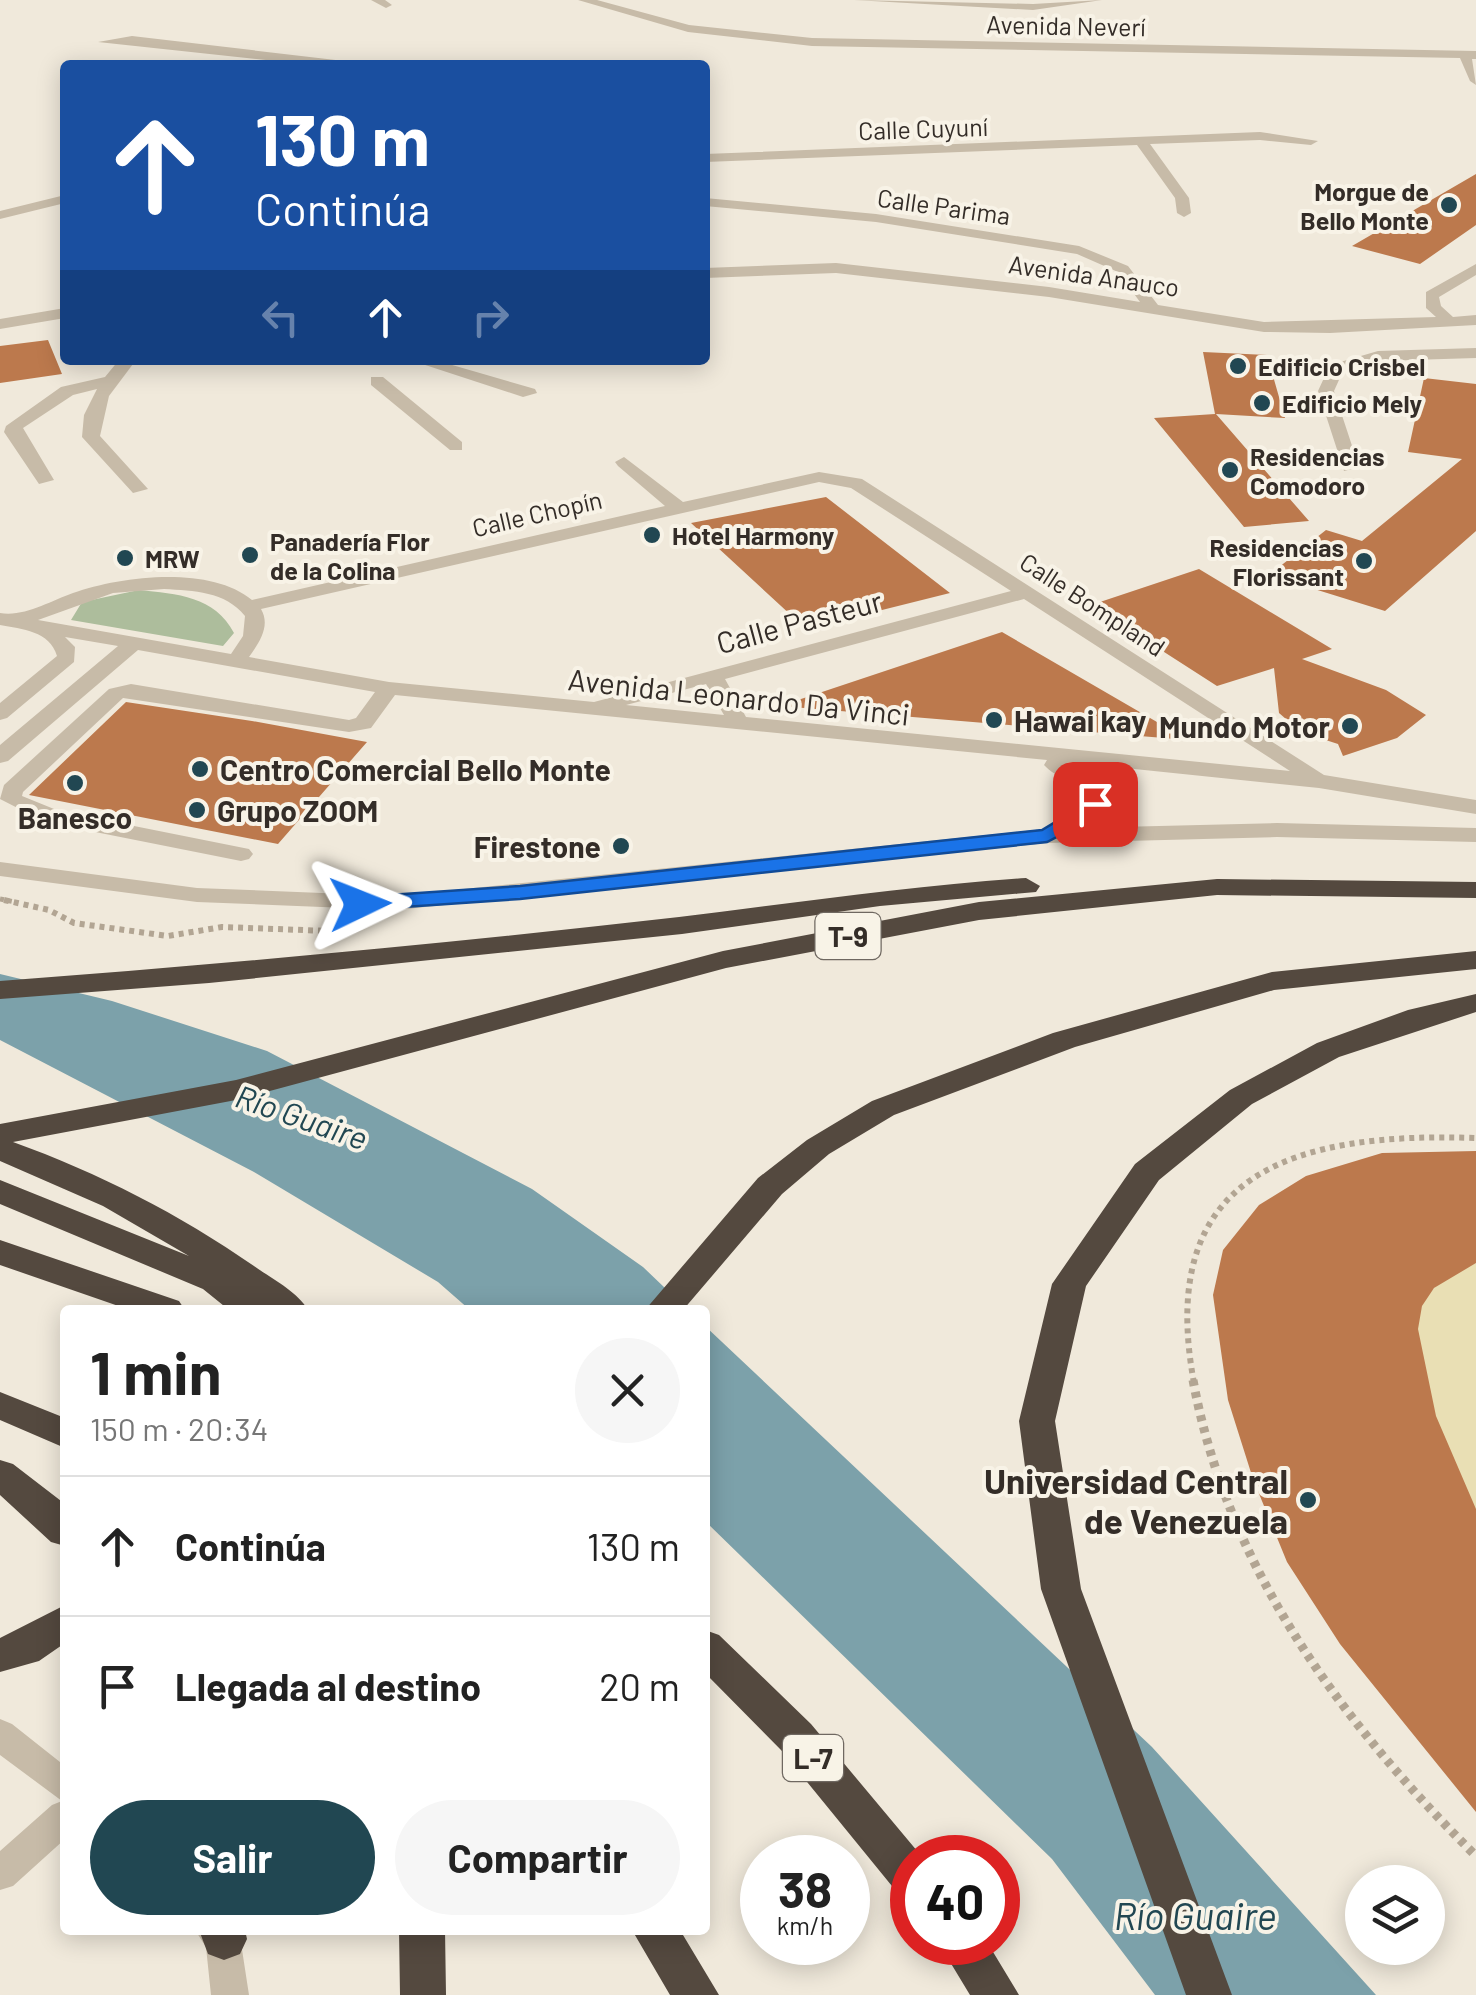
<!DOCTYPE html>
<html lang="es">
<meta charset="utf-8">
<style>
body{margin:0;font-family:Barlow,sans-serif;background:#f6f6f6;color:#222;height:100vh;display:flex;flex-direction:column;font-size:38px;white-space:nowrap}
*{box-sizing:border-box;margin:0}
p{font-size:32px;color:#767676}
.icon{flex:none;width:55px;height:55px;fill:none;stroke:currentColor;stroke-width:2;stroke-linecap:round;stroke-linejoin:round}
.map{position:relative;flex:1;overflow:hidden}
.side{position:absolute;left:60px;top:1305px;width:650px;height:630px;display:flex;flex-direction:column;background:#fff;border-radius:10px;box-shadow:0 5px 25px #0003}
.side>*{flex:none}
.hud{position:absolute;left:60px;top:60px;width:650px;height:305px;border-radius:10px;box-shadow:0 5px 25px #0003;background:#1a4fa0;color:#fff;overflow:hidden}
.controls{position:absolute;left:1345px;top:1865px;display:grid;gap:20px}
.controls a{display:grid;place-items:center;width:100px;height:100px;border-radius:50%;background:#fff;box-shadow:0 5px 25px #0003;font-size:50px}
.speed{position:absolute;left:740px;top:1835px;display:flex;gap:20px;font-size:50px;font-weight:700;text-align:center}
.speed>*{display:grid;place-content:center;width:130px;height:130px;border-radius:50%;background:#fff;box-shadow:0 5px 25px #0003;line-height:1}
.speed small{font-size:25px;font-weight:400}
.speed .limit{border:15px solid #d22;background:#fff;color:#111}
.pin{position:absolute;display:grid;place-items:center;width:85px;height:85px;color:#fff;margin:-42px;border-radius:20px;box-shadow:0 5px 15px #0006}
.me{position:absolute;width:110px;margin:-55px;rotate:88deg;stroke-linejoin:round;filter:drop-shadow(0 0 8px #0008)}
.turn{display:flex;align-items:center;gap:35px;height:210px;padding:0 30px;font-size:45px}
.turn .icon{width:130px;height:130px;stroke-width:2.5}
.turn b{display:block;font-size:70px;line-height:85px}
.lanes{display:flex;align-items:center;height:95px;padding:0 30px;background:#0003;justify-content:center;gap:50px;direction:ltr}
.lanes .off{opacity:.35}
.round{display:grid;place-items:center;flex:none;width:105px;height:105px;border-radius:52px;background:#f6f6f6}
.overview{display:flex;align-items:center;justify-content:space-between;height:170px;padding:0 30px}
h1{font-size:60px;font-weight:700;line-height:75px}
.action{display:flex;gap:20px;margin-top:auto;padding:20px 30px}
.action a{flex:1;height:115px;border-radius:60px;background:#214752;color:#fff;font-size:40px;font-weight:700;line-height:115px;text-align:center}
.action a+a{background:#f6f6f6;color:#222}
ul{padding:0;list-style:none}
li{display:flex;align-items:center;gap:30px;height:140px;padding:0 30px;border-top:2px solid #e0e0e0}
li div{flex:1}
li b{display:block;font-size:38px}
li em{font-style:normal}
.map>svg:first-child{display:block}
.green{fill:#adbd9c}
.sand{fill:#e9dfb4}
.water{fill:#7ca1aa}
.building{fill:#bc794d}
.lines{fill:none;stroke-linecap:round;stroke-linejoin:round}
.path-far2{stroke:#b2a593;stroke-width:5;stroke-dasharray:4 4;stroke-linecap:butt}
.path-far1{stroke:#b2a593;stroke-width:6;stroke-dasharray:5 5;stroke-linecap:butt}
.path{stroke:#b2a593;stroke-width:9;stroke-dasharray:6 6;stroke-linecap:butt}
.minor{fill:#c7bba8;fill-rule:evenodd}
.highway{fill:#54493f;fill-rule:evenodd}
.route{fill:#1a73e8;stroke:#114b97;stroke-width:2.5}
.poi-dot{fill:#214752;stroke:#f8f3e7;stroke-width:4}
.labels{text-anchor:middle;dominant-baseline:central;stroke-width:8;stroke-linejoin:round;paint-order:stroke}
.far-street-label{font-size:25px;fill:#342d28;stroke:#f8f3e7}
.far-poi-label{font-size:25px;font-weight:bold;fill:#342d28;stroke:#f8f3e7;text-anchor:start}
.shield{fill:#f8f3e7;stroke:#6f6861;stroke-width:2.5}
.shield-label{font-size:28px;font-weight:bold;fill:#342d28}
.street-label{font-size:30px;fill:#342d28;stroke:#f8f3e7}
.poi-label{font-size:30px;font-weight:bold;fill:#342d28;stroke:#f8f3e7;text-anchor:start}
.water-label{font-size:32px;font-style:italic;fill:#214752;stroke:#f8f3e7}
.near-poi-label{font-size:35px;font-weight:bold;fill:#342d28;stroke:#f8f3e7;text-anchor:end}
.near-water-label{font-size:38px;font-style:italic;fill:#214752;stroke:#f8f3e7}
</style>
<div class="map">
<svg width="1476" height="1995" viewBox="0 0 1476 1995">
<rect width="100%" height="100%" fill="#f0e9db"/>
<path class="green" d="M139,590C177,594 215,596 234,633L223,646L71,620L82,602Z"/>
<path class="sand" d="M1476,1263V1509C1453,1464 1402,1356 1422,1306C1431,1284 1455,1271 1476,1263Z"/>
<path class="water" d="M0,974L112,1001L267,1051L532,1189L643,1267L688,1310H470L438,1282L254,1172L0,1040Z
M705,1326L1152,1747L1376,1995H1155L1052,1859L705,1521Z"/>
<path class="building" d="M1476,174V225L1420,264L1352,246Z
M48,340L62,374L0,383V346Z
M1203,352L1267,355L1285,418L1216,414L1309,521L1244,527L1154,418L1215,414Z
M1424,378L1476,384V531L1385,611L1269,575L1326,530L1362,541L1462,459L1408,452Z
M826,497L950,593L806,629L691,523Z
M1199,569L1332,649L1302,659L1386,690L1426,715L1397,738L1343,756L1338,744L1301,732L1279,713L1274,668L1217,686L1091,605Z
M1002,632L1188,740L780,706Z
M126,702L252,721L367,742L278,844L29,795Z
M1476,1151V1263L1434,1288L1422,1306L1418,1329L1436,1416L1476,1509V1812L1340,1644L1287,1562L1253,1479L1228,1400L1213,1295L1223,1250L1259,1205L1306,1176L1382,1153Z"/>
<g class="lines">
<path class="path-far2" d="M0,899L15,902"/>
<path class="path-far1" d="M4,900L49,910L74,923L168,936L222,927L329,931
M1194,1383C1154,1169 1299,1132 1476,1138"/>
<path class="path" d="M1193,1380C1228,1570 1342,1723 1476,1856"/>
<path class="minor" d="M371,0H385L392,5L386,8Z
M578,0H597L689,25L812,38L1476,51V59H1472L1476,85L1470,81L1460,58L812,46L688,32Z
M854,0L1033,4L1102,0L1033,10Z
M132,36L344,61L350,65H313L98,42Z
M1260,132L1318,141L1311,145L1260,140L1150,144L1189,198L1191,213L1184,217L1177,213L1175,198L1137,145L705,162V154Z
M65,195V203L0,219V211Z
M705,198L876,214L1079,246L1128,266L1158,305L1264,322L1436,317L1426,308V292L1476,264V275L1439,297L1441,306L1453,317L1476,315V325L1330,333L1264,332L1049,297L836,273L705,278V268L836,263L1049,287L1140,302L1118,272L1077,254L876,222L705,206Z
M65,308V318L0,329V319Z
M1476,348V358L1379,361L1343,371L1334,391L1359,467L1344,471L1318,391L1330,365L1378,351Z
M119,360H136L109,396L100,436L148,489L133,493L82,437L84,415L97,389L73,395L23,428L54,480L39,484L4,432L6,426L61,387L105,377Z
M435,360L535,389L537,393L523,397L413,361Z
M371,377H383L462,442V450H450L371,385Z
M624,457L683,502L819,472L862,479L1324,775L1476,800V814L1319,788L1067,762L1091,773L1109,795L1096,818L1077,828L1277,823L1476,828V842L1277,837L1047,843L396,910L197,902L0,876V862L197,888L396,896L1044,829L1079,809L1087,796C1074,781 1056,778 1044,765L1047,760L395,695L371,728L349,732L123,698L23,792L22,796L59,811L249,849L253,854L249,859L241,861L45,822L0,799L4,785L109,689L131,684L349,720L356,718L375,692L138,650L8,761L0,763V745L118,646L65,637L75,647L74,662L7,718L0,720V703L57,656C50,631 22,629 0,625V613C25,617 50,601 73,593C121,576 210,565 252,600L665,506L618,466L615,462ZM819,482L851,488L1011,591L594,702L389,682L249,657C259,643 271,626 261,609ZM164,589C194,591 225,591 245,616L243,636L231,654L38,620L113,593ZM1024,599L1290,771L746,717L725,679ZM706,684L724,715L626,705Z
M0,1719L12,1724L65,1766V1839L13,1886L0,1890V1851L52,1805L62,1801L0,1755Z
M195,1930H239L249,1995H211L206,1947Z"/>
<path class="highway" d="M1026,878L1040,886L1036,892L880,906L682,934L209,983L0,999V981C227,964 454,943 679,917C795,903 910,886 1026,878Z
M1217,879L1476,882V898L1217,895L979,920L726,968L236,1100L13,1142C99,1173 179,1214 254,1266C272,1279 297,1291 308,1310H229L203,1289L0,1204V1180L189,1256L103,1206L0,1161V1124L236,1080L723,951L979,902Z
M1476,951V969L1274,990L1075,1047L894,1115L829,1154L782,1194L683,1310H645L758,1178L807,1140L872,1101L1053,1033L1272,972Z
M1476,994V1012L1339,1057L1252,1104L1159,1180L1086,1286L1055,1421L1081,1589L1232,1995H1186L1041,1589L1019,1421L1052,1284L1135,1164L1230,1090L1317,1043L1408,1010Z
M0,1240L179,1301L185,1310H130L0,1265Z
M0,1392L65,1418V1448L0,1420Z
M0,1460L13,1464L65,1504V1546L51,1542L0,1495Z
M65,1605V1643L39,1661L0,1672V1638Z
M705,1630L719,1635L811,1724L923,1858H912V1897L896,1891L781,1750L705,1673Z
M199,1930H245L247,1939L240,1954L224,1960L208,1954Z
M399,1930H445L446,1995H400Z
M632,1930H680L719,1995H670Z
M938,1942H987L1019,1995H970Z"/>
</g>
<path class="route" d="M1095,798L1105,804L1095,817L1047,842L520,899L360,910L349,904L360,897L520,886L1042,830Z"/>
<g class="poi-dot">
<circle cx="1449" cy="205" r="10"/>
<circle cx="1238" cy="366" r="10"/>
<circle cx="1262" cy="403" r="10"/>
<circle cx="1230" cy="470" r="10"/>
<circle cx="652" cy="535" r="10"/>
<circle cx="250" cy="555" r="10"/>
<circle cx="125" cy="558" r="10"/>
<circle cx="1364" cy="561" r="10"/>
<circle cx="994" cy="720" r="10"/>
<circle cx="1350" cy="726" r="10"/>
<circle cx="200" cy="769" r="10"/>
<circle cx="75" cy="783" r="10"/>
<circle cx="197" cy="810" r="10"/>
<circle cx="621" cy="846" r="10"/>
<circle cx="1308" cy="1500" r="10"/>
</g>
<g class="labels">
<g class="far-street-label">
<text transform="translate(1066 25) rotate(1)">Avenida Neverí</text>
<text transform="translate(923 128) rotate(-2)">Calle Cuyuní</text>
<text transform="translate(944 206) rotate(8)">Calle Parima</text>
<text transform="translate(1094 275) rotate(8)">Avenida Anauco</text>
<text transform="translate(537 513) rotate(-13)">Calle Chopín</text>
<text transform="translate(1093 604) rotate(33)">Calle Bompland</text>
</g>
<g class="far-poi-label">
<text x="1429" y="191" text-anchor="end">Morgue de<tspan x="1429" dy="29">Bello Monte</tspan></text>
<text x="1258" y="366">Edificio Crisbel</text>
<text x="1282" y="403">Edificio Mely</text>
<text x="1250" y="456">Residencias<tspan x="1250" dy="29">Comodoro</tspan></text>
<text x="672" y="535">Hotel Harmony</text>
<text x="270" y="541">Panadería Flor<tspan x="270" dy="29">de la Colina</tspan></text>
<text x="1344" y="547" text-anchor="end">Residencias<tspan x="1344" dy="29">Florissant</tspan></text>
<text x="145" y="558">MRW</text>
</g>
<g class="shield">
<rect x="815.5" y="913" width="65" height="46" rx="8"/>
<rect x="783" y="1735" width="60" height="46" rx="8"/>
</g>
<g class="shield-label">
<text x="848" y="936">T-9</text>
<text x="813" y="1758">L-7</text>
</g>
<g class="street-label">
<text transform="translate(799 621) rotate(-15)">Calle Pasteur</text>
<text transform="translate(739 696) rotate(6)">Avenida Leonardo Da Vinci</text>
</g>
<g class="poi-label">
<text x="1014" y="720">Hawai kay</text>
<text x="1330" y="726" text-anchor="end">Mundo Motor</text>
<text x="220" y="769">Centro Comercial Bello Monte</text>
<text x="217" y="810">Grupo ZOOM</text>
<text x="75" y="817" text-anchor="middle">Banesco</text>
<text x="601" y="846" text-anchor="end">Firestone</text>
</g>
<g class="water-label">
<text transform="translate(302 1116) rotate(19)">Río Guaire</text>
</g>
<g class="near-poi-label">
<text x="1288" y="1480">Universidad Central<tspan x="1288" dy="40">de Venezuela</tspan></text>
</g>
<g class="near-water-label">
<text x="1195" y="1915">Río Guaire</text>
</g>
</g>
</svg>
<div class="controls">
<a><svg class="icon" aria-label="layers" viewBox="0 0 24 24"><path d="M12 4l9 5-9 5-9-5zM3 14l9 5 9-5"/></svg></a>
</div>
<div class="speed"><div>38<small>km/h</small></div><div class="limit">40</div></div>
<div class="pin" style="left:1095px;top:804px;background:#d93025"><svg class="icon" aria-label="arrive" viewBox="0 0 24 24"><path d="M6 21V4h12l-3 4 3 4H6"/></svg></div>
<svg class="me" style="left:360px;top:904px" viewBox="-20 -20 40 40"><path d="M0-17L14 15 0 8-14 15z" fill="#1a73e8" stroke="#fff" stroke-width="4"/></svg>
<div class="hud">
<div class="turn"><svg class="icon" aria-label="ahead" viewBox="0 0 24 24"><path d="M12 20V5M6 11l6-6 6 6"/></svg><div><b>130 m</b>Continúa</div></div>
<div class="lanes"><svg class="icon off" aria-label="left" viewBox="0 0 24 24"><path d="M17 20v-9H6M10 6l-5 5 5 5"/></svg><svg class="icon" aria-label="ahead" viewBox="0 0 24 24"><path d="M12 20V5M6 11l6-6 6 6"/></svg><svg class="icon off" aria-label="right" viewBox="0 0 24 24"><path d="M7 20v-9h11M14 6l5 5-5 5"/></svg></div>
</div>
<section class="side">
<div class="overview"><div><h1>1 min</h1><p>150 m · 20:34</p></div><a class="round"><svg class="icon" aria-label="close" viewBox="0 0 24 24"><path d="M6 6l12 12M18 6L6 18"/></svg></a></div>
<ul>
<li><svg class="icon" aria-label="ahead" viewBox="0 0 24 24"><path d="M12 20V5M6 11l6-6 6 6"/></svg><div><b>Continúa</b></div><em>130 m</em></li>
<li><svg class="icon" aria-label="arrive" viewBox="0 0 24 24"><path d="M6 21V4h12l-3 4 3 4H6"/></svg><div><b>Llegada al destino</b></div><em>20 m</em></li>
</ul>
<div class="action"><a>Salir</a><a>Compartir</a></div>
</section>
</div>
